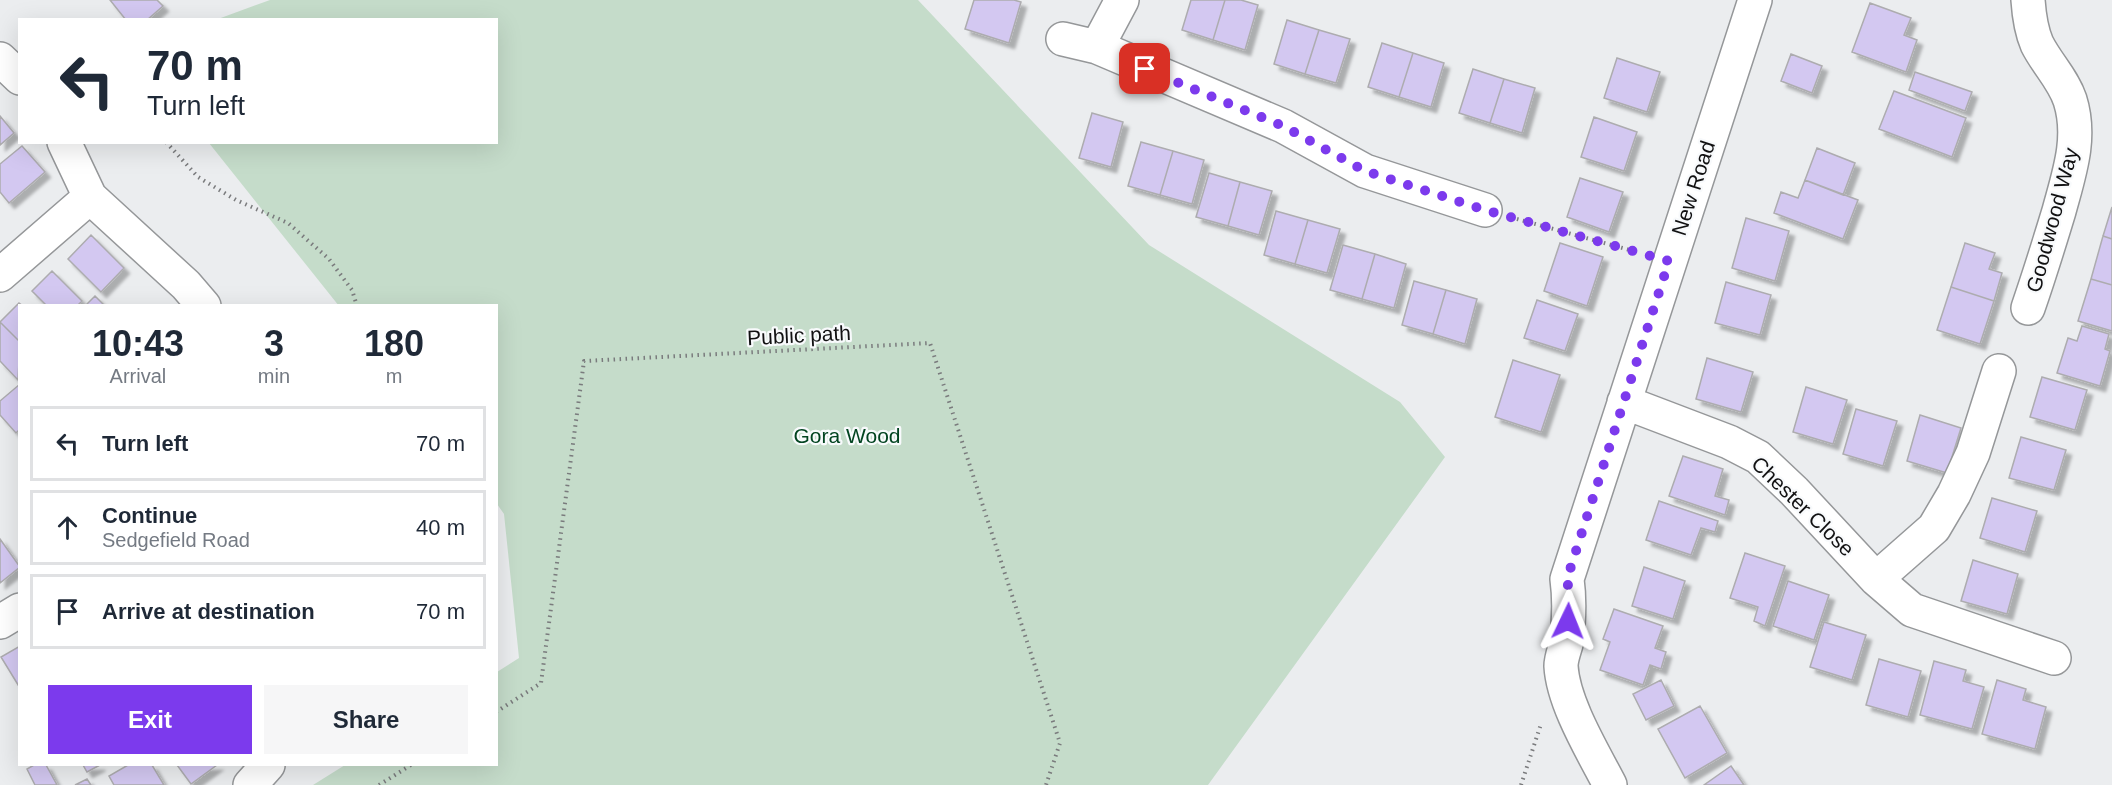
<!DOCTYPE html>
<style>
body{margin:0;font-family:Arial,sans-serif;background:#f6f6f7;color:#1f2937;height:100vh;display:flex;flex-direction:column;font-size:22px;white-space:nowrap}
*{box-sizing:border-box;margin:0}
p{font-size:20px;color:#747a83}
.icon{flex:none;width:33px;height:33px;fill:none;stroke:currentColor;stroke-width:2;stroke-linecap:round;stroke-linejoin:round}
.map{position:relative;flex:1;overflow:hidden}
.drawer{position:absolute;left:18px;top:304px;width:480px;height:462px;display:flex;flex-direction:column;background:#fff;border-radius:0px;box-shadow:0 6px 24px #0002}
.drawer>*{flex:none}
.guide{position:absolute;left:18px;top:18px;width:480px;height:126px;border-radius:0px;box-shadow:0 6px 24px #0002;background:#fff;color:#1f2937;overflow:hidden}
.pin{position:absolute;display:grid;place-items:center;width:51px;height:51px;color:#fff;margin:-26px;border-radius:12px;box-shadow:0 3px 9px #0006}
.me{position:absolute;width:66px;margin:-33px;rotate:2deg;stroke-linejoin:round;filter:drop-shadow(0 0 4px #0008)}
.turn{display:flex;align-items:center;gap:21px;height:126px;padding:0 30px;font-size:27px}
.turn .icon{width:78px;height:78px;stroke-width:2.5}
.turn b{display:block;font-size:42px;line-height:51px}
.eta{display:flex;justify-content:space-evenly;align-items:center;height:102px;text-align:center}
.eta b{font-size:36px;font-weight:700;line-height:42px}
.action{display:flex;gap:12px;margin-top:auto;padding:12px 30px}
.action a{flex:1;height:69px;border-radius:0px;background:#7c3aed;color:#fff;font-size:24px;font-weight:700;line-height:69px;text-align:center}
.action a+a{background:#f6f6f7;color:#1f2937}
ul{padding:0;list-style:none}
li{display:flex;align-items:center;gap:18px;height:75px;margin:0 12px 9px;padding:0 18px;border:3px solid #e0e1e3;border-radius:0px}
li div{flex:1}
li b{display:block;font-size:22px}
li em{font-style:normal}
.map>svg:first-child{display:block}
.green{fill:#c5dcca}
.building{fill:#d3c8f1;stroke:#adacaf;stroke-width:1.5;filter:url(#shadow)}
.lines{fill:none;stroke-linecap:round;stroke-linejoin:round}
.minor-casing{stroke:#959799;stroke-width:36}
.path{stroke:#7a7b7d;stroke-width:4;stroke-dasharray:1.5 4.5;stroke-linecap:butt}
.minor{stroke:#fff;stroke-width:33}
.route{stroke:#7c3aed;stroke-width:10;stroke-dasharray:0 18}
.labels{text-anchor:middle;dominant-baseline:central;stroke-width:4.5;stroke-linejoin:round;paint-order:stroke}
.street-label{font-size:21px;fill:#111112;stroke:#f8fafc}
.park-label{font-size:21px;fill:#024420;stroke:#f8fafc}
</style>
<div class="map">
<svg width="2112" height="785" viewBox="0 0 2112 785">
<defs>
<filter id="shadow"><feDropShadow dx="5.5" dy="5.5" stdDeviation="1.5" flood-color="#0004"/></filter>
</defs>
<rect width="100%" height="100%" fill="#ebedef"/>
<path class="green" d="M270,0H918L1149,245L1400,402L1445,457L1208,785H313L345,765H496L497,672L519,658L504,514L497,504L496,306H339L209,143L496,142V20L218,19Z"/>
<path class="building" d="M110,0H157L163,6L147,20H126Z
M974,0H1014L1021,2L1009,43L965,29Z
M1191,0H1225L1213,40L1182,30Z
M1225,0H1241L1258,5L1245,50L1213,40Z
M1870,3L1911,18L1904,35L1917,40L1906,72L1852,52Z
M1287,20L1319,30L1305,74L1274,64Z
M1319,30L1350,39L1336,83L1305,74Z
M1382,43L1413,53L1399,97L1368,87Z
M1413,53L1444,63L1431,107L1399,97Z
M1791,54L1822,66L1812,93L1781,81Z
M1617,58L1660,72L1647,112L1604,98Z
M1473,69L1504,79L1490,123L1459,113Z
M1915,72L1972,92L1965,111L1909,90Z
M1504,79L1535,88L1522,133L1490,123Z
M1894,91L1966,118L1952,157L1879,129Z
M1092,113L1123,122L1111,167L1079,158Z
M0,116L14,133L0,145Z
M1594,117L1637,132L1624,171L1581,157Z
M1141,142L1173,151L1160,195L1128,186Z
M22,146L45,172L9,203L0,192V164Z
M1817,148L1855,163L1843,195L1805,180Z
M1173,151L1204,160L1192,204L1160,195Z
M1209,173L1240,182L1228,226L1196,217Z
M1580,178L1623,192L1609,232L1567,217Z
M1805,180L1858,200L1843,239L1774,213L1781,192L1798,198Z
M1240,182L1272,191L1259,235L1228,226Z
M2112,207V239L2103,236Z
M1276,211L1308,220L1295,264L1264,255Z
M1746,218L1789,231L1775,281L1732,268Z
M1308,220L1340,229L1327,273L1295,264Z
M91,235L124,268L101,292L68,259Z
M2103,236L2112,239V285L2091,279Z
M1560,243L1603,257L1587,306L1544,291Z
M1965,243L1995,253L1989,269L2002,273L1994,301L1951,287Z
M1343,245L1375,254L1362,299L1330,290Z
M1375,254L1406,264L1394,308L1362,299Z
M52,271L82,301L77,306H47L32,291Z
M2091,279L2112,285V331L2078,321Z
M1414,281L1446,290L1433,334L1402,325Z
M1726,282L1771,295L1760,335L1715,323Z
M1951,287L1994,301L1980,344L1937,330Z
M1446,290L1477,299L1465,344L1433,334Z
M95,296L105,306H85Z
M1537,300L1578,314L1565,351L1524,338Z
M19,303L23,306H20V342L0,322Z
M0,322L20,342L18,380L0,361Z
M2082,326L2109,334L2105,349L2110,351L2100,386L2057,373L2068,338L2077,341Z
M1707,358L1753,372L1741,412L1696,399Z
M1513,360L1560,375L1541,432L1495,417Z
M2042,377L2087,390L2075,430L2030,417Z
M20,384V429L16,433L0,415V401Z
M1806,387L1847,400L1833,444L1793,432Z
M1856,409L1897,421L1883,466L1843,454Z
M1920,415L1961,428L1947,473L1907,461Z
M2021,437L2066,450L2054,490L2009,478Z
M1683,456L1723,469L1715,496L1729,500L1725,515L1669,496Z
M1992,498L2037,511L2025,552L1980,538Z
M1659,501L1718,521L1715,532L1701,528L1691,555L1646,540Z
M0,539L20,567L0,583Z
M1745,553L1785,566L1765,626L1754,621L1758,607L1730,598Z
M1973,560L2018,574L2007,614L1961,601Z
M1644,567L1685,581L1673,619L1632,606Z
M1788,581L1829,595L1814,640L1773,626Z
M1614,609L1663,626L1655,648L1666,652L1661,669L1650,665L1643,685L1600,670L1610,642L1603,639Z
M1824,622L1866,635L1852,680L1810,667Z
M20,646V688L1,657Z
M1879,659L1921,671L1908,717L1866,705Z
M1934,661L1966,670L1963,681L1984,687L1972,729L1920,715Z
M1661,680L1674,706L1646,720L1633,694Z
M1997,680L2026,689L2023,700L2046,707L2035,749L1982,734Z
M1700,706L1727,753L1685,778L1658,729Z
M34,765H46L57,785H35L27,769Z
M83,765H100L87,772Z
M128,765H152L164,785H114L109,776Z
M177,765H217L191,784Z
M1731,766L1744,785H1704Z
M87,779L91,785H75Z"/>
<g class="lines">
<g class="minor-casing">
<path id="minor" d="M1122,0L1097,47L1283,126L1365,171L1485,210
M2028,0C2029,15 2031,30 2037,44C2047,64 2063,79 2070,100C2082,138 2069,174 2059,211C2049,244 2039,276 2028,308
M1063,39L1097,47
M0,59L20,78
M64,142L90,197L186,285L204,306
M0,275L90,197
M1624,402L1729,442L1758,457L1794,491L1876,579L1912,610L2054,658
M1876,579L1934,528L1954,494L1973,453L1999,371
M0,622L20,610
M250,785L268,765
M1610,785C1593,752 1563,703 1561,666C1561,659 1564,651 1566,644C1569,622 1570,601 1567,579L1755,0"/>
</g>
<path class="path" d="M166,142L198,177L236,200L288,223L329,259L352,290L357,306
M1517,219L1637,252
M496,712L541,683L584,361L930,343L1060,743L1046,785
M379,785L411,765
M1521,785L1541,724"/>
<use href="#minor" class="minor"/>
</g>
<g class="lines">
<path class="route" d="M1145,69L1283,126L1365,171L1485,210L1669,261L1567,579L1570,599L1568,621"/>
</g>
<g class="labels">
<g class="street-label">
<text transform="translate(1693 188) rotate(-72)">New Road</text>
<text transform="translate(2052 220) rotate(-75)">Goodwood Way</text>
<text transform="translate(799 335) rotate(-3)">Public path</text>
<text transform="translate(1803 506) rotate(44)">Chester Close</text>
</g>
<g class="park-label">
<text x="847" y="435">Gora Wood</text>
</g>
</g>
</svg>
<div class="pin" style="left:1145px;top:69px;background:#d93025"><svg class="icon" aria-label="arrive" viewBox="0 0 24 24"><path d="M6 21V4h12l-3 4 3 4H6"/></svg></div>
<svg class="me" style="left:1568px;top:621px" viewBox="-20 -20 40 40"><path d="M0-17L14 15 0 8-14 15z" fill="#7c3aed" stroke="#fff" stroke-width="4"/></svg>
<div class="guide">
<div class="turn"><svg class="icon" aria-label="left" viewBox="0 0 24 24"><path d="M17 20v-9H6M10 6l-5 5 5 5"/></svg><div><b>70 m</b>Turn left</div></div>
</div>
<section class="drawer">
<div class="eta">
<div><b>10:43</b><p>Arrival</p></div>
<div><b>3</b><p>min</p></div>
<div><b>180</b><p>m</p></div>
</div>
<ul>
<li><svg class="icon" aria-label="left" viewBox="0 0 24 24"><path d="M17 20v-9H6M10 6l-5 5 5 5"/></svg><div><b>Turn left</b></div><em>70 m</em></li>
<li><svg class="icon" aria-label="ahead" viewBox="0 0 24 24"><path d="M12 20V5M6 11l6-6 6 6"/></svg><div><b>Continue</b><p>Sedgefield Road</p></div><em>40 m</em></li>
<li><svg class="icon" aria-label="arrive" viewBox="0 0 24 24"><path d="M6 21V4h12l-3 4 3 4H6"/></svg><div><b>Arrive at destination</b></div><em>70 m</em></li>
</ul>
<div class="action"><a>Exit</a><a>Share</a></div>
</section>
</div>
